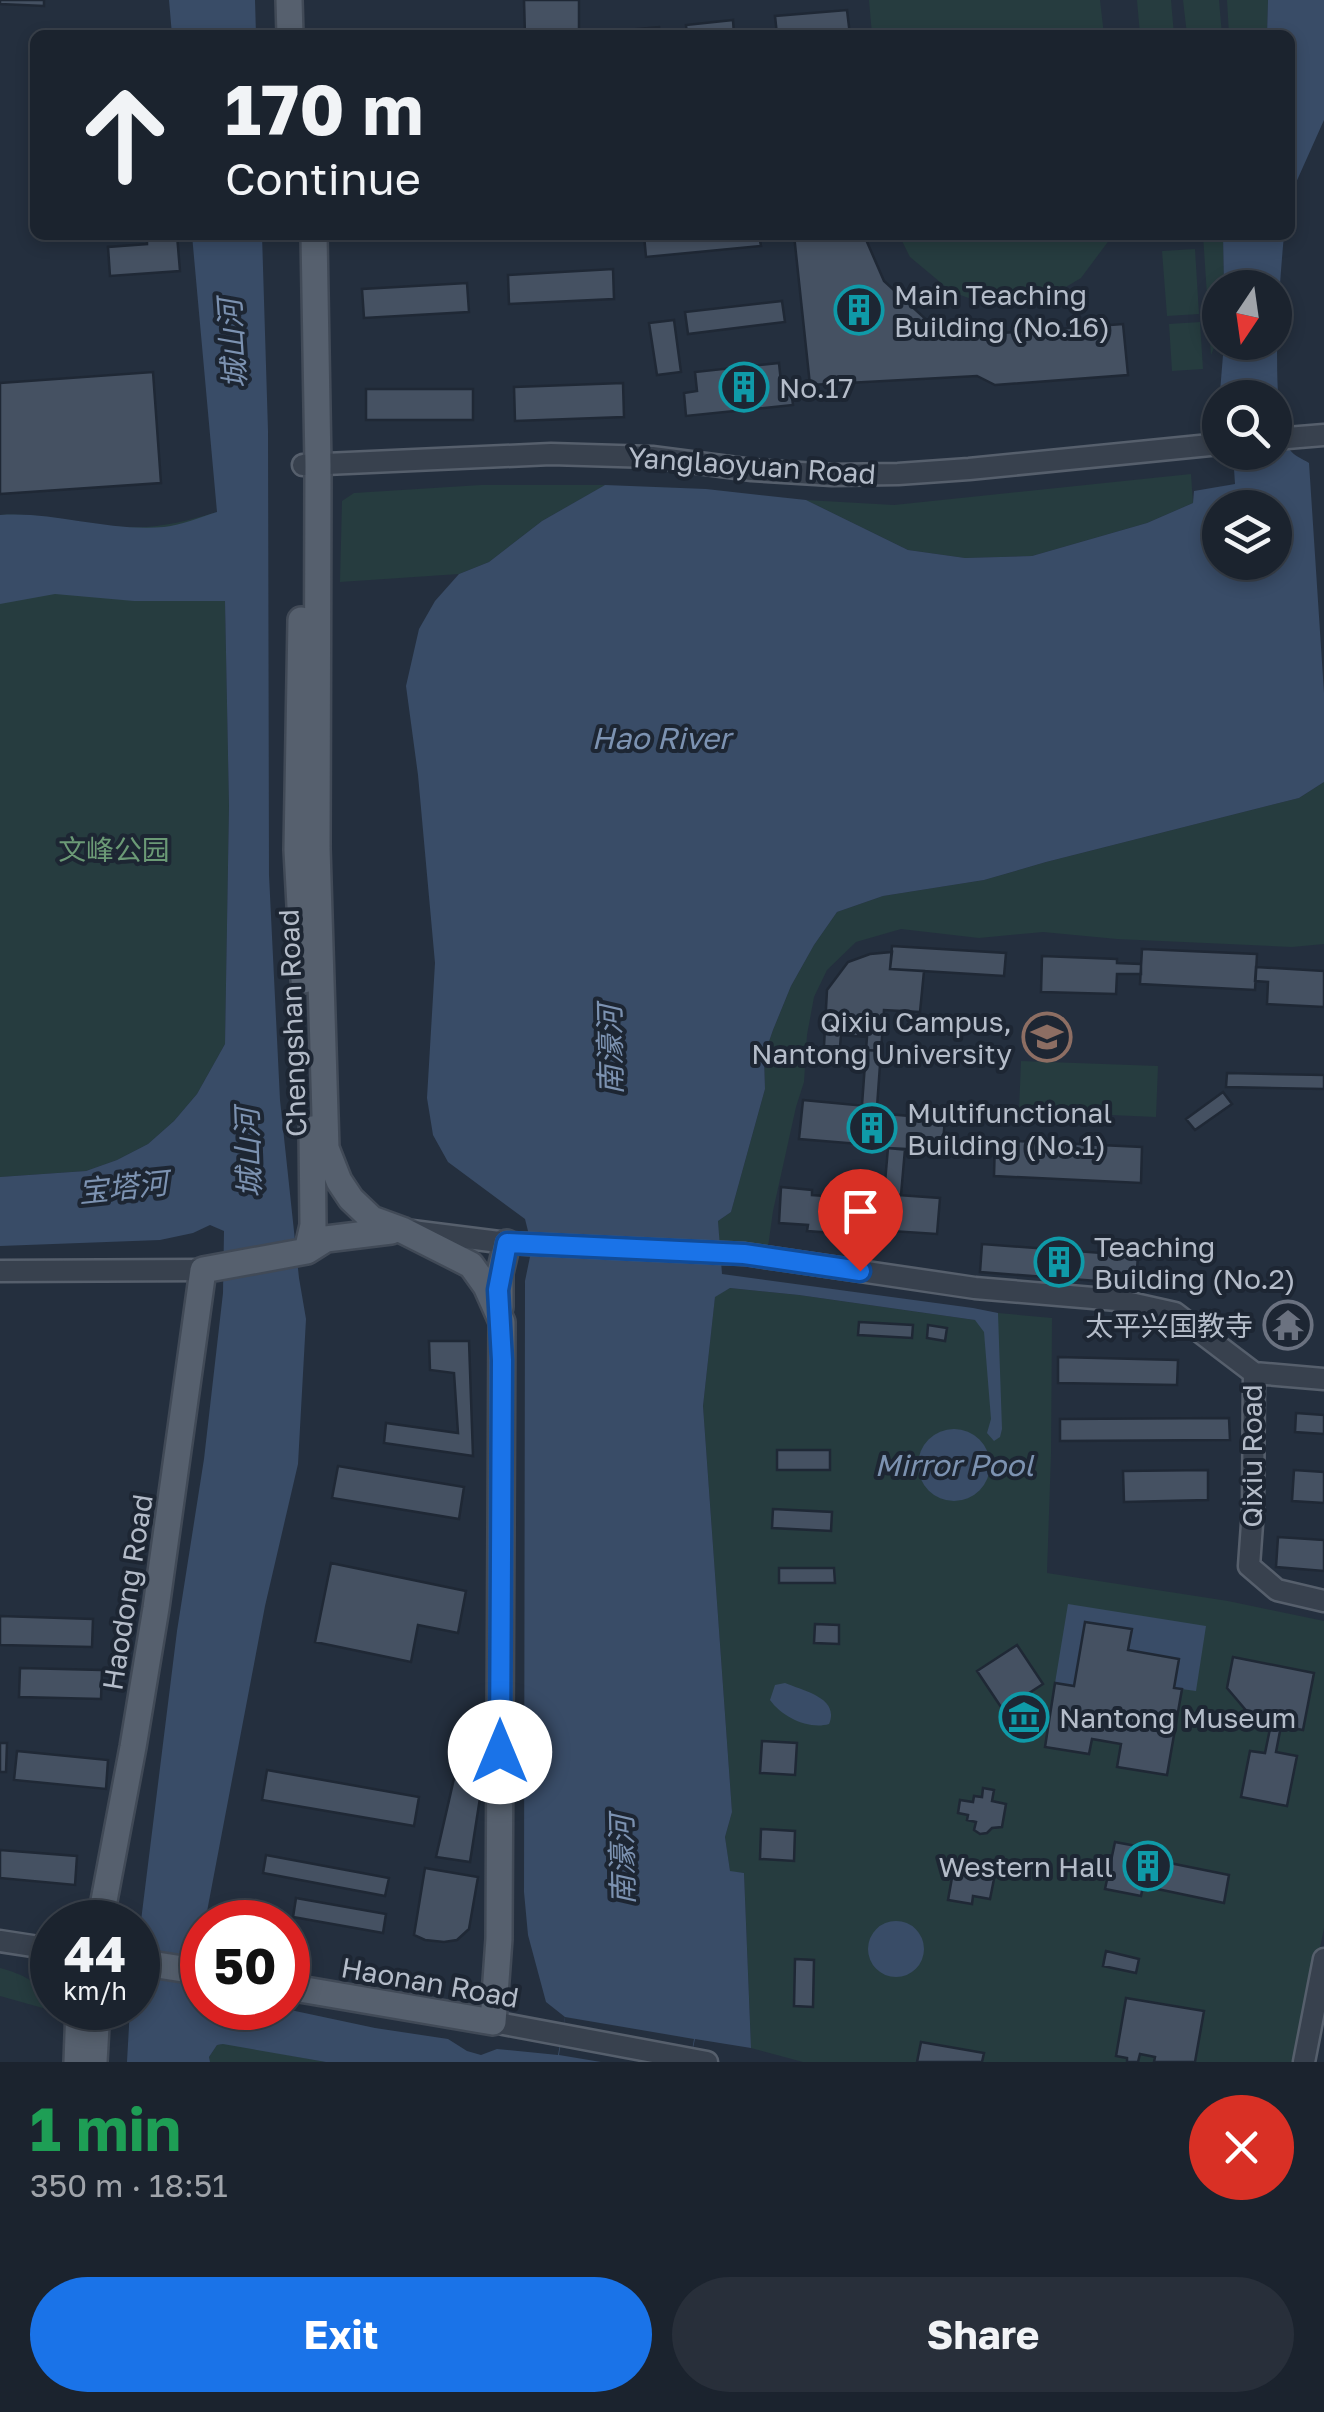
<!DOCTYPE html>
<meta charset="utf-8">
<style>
body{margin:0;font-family:"Golos Text","Noto Sans SC",sans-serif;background:#282f3a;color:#f1f3f6;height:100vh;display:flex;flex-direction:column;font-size:38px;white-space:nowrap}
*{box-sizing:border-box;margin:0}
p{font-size:32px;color:#a0a4aa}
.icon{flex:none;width:55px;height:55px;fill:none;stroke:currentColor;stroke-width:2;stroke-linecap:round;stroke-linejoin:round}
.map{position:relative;height:2062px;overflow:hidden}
.drawer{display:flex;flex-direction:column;background:#1b232e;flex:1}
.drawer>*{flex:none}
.top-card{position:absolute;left:30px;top:30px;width:1265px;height:210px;border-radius:15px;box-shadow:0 5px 15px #0003,0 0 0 2px #39404a;background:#1b232e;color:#f1f3f6;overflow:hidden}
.needle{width:65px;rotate:193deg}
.tools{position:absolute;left:1202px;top:270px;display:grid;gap:20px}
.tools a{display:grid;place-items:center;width:90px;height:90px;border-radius:50%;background:#1b232e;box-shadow:0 5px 15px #0003,0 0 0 2px #39404a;font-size:50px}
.speed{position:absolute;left:30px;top:1900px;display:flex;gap:20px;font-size:50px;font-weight:700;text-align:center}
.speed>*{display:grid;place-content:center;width:130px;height:130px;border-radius:50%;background:#1b232e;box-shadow:0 5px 15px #0003,0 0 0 2px #39404a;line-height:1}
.speed small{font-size:25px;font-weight:400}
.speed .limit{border:15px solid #d22;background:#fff;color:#111}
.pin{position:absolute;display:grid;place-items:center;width:85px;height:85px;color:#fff;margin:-102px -42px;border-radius:50% 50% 50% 0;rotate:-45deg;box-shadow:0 0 10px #0007}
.pin .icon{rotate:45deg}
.me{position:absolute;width:110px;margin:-55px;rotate:0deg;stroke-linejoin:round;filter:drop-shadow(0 0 8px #0008)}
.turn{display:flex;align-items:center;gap:35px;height:210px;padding:0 30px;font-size:45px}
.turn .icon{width:130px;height:130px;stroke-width:2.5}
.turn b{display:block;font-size:70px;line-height:85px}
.round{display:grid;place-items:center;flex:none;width:105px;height:105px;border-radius:52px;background:#282f3a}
.headline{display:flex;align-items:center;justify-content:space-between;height:170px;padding:0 30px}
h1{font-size:60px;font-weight:700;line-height:75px;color:#1e9e55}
.button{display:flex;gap:20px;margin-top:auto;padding:20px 30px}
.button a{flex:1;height:115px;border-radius:60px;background:#1a73e8;color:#fff;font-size:40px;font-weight:700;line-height:115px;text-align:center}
.button a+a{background:#282f3a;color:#f1f3f6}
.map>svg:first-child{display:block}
.green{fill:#263c3f}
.water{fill:#394c67;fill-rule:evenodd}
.pier{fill:#242f3e}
.building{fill:#455162;stroke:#1f2835;stroke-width:2.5}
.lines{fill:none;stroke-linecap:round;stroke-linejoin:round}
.minor-casing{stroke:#565f6c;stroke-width:25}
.major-casing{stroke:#414a57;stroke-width:30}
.minor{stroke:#38414e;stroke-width:20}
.major{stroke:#56606e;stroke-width:25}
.route-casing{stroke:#114b97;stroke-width:25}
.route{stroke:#1a73e8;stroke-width:18}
.labels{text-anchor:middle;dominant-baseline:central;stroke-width:8;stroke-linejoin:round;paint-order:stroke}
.poi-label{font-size:28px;fill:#b4bcc9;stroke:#1d2633;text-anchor:start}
.street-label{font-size:28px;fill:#b4bcc9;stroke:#1d2633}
.park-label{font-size:28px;fill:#6b9a76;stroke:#1d2633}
.water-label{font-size:30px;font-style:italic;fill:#7c92b1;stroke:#1d2633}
</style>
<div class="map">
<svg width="1324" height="2062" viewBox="0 0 1324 2062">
<rect width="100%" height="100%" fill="#242f3e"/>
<path class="green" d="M869,0H1100L1104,35H872Z
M1137,0H1171L1174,35H1140Z
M1183,0H1219L1222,35H1187Z
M1227,0H1268L1267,35H1229Z
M899,235H1113L1081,278L1034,306L988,305L952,292L910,257Z
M1203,235H1223L1224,287L1220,288V333L1211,355Z
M1195,249L1199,314L1167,316L1162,251Z
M1200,322L1203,369L1172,371L1169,324Z
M1191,474L1193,503L1147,523L1032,556L965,558L908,550L806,500L894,505Z
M481,485H605L542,521L489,562L459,574L340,582L342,501L354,493Z
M217,512L225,600L229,806L225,1044L197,1094L174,1121L148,1144L117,1160L86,1171L0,1177V515C41,512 84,525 125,527C158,529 186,521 217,512Z
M1324,782V944L1292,947L1117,939L1043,932L979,938L901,929L856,942L827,970L814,997L807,1035L804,1082L796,1107L773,1211L768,1247L719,1240L718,1221L731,1212L765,1089L764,1056L773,1030L791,986L814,945L837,912L883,896L984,880L1046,862L1299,798Z
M1021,1061L1158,1066L1156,1117L1019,1111Z
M730,1288L799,1295L975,1320L998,1313L1052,1318L1051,1454L1047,1573L1228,1601L1324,1621V1928L1297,2062H803L751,2048L744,1873L730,1872L725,1837L732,1812L703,1406L715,1296Z
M0,1968C20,1973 48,1985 52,2008H55L57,2012L0,1996Z
M223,2044H229L326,2062H210L209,2057L217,2045Z"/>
<path class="water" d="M169,0H255L256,35H172Z
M1268,0H1324V120L1290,196V35H1267Z
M192,235H262L268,431L269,875L280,1100L299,1278L306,1319L298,1464L265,1606L205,1922H202V1960L199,1989L202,1990V2008H281L375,2028L448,2039L467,2051L481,2055L497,2049L558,2055L565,2017L546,2002L528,1935L524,1892L525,1281L532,1247L525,1219L448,1162L433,1135L427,1098L435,963L418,775L406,686L419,629L435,601L459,574L489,562L542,521L605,485L706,489L806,500L908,550L965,558L1032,556L1147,523L1193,503L1194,491L1235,484L1233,453L1275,452V398H1220L1219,404L1224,343L1275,342V288L1224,287L1223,235H1284C1280,280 1268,415 1290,450C1294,456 1303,459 1309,463L1324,693V782L1299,798L1046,862L984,880L883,896L837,912L814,945L791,986L773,1030L764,1056L765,1089L731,1212L718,1221L722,1274L973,1308L998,1313L1002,1429L1000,1437L994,1441L987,1433L991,1419L984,1332L975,1320L799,1295L730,1288L715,1297L703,1406L732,1812L725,1837L730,1871L744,1873L751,2048L695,2039L690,2062H326L223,2044L217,2045L209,2057L210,2062H127L130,2008H138V1945L177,1631L204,1459L223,1293L224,1231L210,1225L193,1233L160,1240L0,1246V1177L86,1171L117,1160L148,1144L174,1121L197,1094L225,1044L229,806L225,601H134L55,594L0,604V515C54,511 109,532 164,527C182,525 200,517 217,512ZM1220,508H1275V562H1220Z
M918 1465a36 36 0 1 1 72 0a36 36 0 1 1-72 0Z
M1068,1604L1206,1626L1196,1691L1174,1688L1178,1659L1128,1650L1131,1629L1086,1622L1074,1686L1055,1683Z
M785,1683C804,1691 840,1698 829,1724C809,1730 782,1717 770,1700L775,1685Z
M868 1949a28 28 0 1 1 56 0a28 28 0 1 1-56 0Z"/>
<path class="pier" d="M565,2017L694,2039L690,2062H601L559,2055Z"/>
<path class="building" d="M0,0H44V6L0,4Z
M524,0H579V35H525Z
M847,10L850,35H777L775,16Z
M733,20L734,35H687L686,25Z
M659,27L660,35H615L614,31Z
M147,235H177L180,271L110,276L108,247L147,244Z
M644,235H759L761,246L646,257Z
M794,235H864L884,281L943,335L1002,333L1123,324L1128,375L995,385L977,376L810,385Z
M613,269L614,299L509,304L508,275Z
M467,283L469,312L364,318L362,289Z
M782,301L785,322L688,334L685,312Z
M674,320L681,372L657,375L649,323Z
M779,363L781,382L790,381L793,405L686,416L684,393L697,391L695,372Z
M153,372L161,483L0,494V383Z
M623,383L624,417L515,421L514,387Z
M366,389H473V420H366Z
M892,946L1006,953L1004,976L890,969Z
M1142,949L1257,954L1255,990L1140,984Z
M892,952L890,969L924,971L920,1012L884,1010L881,1051L866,1050L867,1037L841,1035L840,1047L824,1046L827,990L848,962L870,954Z
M1042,956L1117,959V963L1141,964V974H1117L1116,994L1041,992Z
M1256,967L1324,971V1007L1267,1004L1268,982L1255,981Z
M866,1050L881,1051L877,1107L862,1105Z
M1227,1073L1324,1075V1089L1226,1087Z
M1223,1092L1232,1104L1195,1130L1186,1119Z
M803,1100L877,1107L876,1113L945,1119L942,1153L888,1148V1138L872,1137L871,1145L799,1139Z
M995,1140L1142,1147L1141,1183L994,1176Z
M888,1148L905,1149L901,1195L884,1194Z
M781,1187L812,1190V1195L883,1200L884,1194L940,1198L937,1234L892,1231V1237L807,1231L808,1225L779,1223Z
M1103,1239L1139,1241L1136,1284L980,1272L982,1244L1101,1253Z
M859,1322L913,1325L912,1338L858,1335Z
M928,1325L947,1328L945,1341L927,1338Z
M429,1341H469L473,1456L384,1443L386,1423L458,1433L454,1373L430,1370Z
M1058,1357L1178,1360L1177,1385L1058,1383Z
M1296,1413L1324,1415V1434L1295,1432Z
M1229,1418L1230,1440L1060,1441V1419Z
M777,1450H830V1470H777Z
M338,1466L464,1487L459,1519L332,1498Z
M1208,1470V1500L1124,1502L1123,1471Z
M1294,1470L1324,1472V1503L1292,1501Z
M773,1509L832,1512L831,1531L772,1528Z
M1278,1537L1324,1540V1571L1276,1567Z
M331,1563L466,1591L458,1633L418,1625L411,1662L315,1642Z
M779,1568H834L835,1583H779Z
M0,1616L93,1619L92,1647L0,1645Z
M1085,1622L1132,1629L1128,1650L1179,1659L1174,1688L1182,1689L1167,1775L1117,1767L1121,1744L1092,1739L1089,1754L1045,1747L1055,1683L1074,1686Z
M815,1624L839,1625V1644L814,1643Z
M1017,1645L1043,1684L1003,1710L977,1671Z
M1233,1657L1314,1673L1303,1730L1281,1726L1276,1752L1297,1756L1287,1806L1241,1797L1250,1751L1265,1753L1272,1719L1250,1715L1227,1688Z
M20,1668L102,1670L101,1699L19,1697Z
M762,1741L797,1743L795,1775L760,1773Z
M0,1743H7L6,1772H0Z
M17,1751L108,1760L106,1789L14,1780Z
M458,1761L485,1766L470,1862L436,1857Z
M267,1770L419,1797L414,1826L262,1800Z
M983,1788L994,1790L992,1801L1006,1804L1002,1827L992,1828L987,1833L980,1834L974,1830L976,1822L967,1820L968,1815L958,1813L960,1800L973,1802L974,1796L982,1797Z
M761,1829L795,1831L794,1861L760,1859Z
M1115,1842L1147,1848L1145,1858L1229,1875L1224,1903L1143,1886L1141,1896L1105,1889Z
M0,1850L77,1856L75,1885L0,1878Z
M266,1855L389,1878L385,1896L263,1873Z
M425,1868L478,1877L469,1929L457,1940L444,1942L425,1940L414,1935Z
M953,1872L994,1879L990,1899L973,1896L972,1904L948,1900Z
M296,1898L386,1914L383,1933L293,1917Z
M1106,1951L1139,1959L1136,1973L1103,1966Z
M795,1959L814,1960L813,2007L794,2006Z
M1126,1998L1204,2011L1195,2062H1154L1155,2057L1140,2054L1138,2062H1127V2058L1116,2056Z
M921,2042L984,2053L982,2062H917Z"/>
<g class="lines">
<g class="minor-casing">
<path id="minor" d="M1275,439L1324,435
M303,465L551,454L652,457L752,470L832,475L898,474L969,469L1220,444
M412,1231L507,1243L745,1254L975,1288L1117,1300L1175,1313L1254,1373
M0,1271L203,1270
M1254,1373L1253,1510L1249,1566L1277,1590L1324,1601
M1254,1373L1324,1379
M0,1941L52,1949
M493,2022L707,2062
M1304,2062L1324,1959"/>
</g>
<g class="major-casing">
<path id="major" d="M289,0L290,35
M301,620L297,850L304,980
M307,1251L313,1225L312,1129
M500,1307V1273L507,1243
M100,1922L133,1747L156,1608L203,1270L307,1251L326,1239L391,1231
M138,1962L202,1972
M288,1987L493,2022L499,1939L502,1322L486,1286L471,1265L402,1230L372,1219L351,1199L339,1181L326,1148L317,848L318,465L314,235
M77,2062L79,2008
M94,2062L97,2008"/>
</g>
<use href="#minor" class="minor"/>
<use href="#major" class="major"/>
</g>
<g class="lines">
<g class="route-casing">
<path id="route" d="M500,1752L502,1360L498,1290L507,1243L744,1254L860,1271"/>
</g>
<use href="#route" class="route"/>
</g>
<defs>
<g id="building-ring" transform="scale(2.5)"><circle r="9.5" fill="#1d2633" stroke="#0f9aa8" stroke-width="1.5"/><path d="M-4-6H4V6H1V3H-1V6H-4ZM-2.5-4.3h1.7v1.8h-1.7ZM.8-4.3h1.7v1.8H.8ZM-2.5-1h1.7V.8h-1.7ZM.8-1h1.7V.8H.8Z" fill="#0f9aa8"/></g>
<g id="school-ring" transform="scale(2.5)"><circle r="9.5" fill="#1d2633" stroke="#8d6e63" stroke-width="1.5"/><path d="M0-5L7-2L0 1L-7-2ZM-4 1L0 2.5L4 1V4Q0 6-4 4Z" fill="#8d6e63"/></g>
<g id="temple-ring" transform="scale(2.5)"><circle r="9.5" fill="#1d2633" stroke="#6b7280" stroke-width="1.5"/><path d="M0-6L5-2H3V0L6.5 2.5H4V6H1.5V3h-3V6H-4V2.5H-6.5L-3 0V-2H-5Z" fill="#6b7280"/></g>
<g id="museum-ring" transform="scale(2.5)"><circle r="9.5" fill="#1d2633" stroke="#0f9aa8" stroke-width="1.5"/><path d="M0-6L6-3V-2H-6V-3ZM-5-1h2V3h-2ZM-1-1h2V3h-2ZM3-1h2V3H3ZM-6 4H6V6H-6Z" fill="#0f9aa8"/></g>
</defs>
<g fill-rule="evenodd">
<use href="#building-ring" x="859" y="310"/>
<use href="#building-ring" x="744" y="387"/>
<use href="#school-ring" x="1047" y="1037"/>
<use href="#building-ring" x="872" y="1128"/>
<use href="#building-ring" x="1059" y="1262"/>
<use href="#temple-ring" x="1288" y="1325"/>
<use href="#museum-ring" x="1024" y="1717"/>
<use href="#building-ring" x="1148" y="1866"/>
</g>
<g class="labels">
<g class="poi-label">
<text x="894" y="294">Main Teaching<tspan x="894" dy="32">Building (No.16)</tspan></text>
<text x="779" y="387">No.17</text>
<text x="1012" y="1021" text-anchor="end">Qixiu Campus,<tspan x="1012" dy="32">Nantong University</tspan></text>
<text x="907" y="1112">Multifunctional<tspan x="907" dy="32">Building (No.1)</tspan></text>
<text x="1094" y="1246">Teaching<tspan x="1094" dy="32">Building (No.2)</tspan></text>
<text x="1253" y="1325" text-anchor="end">太平兴国教寺</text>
<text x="1059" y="1717">Nantong Museum</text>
<text x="1113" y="1866" text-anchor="end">Western Hall</text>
</g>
<g class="street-label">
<text transform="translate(752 465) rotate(4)">Yanglaoyuan Road</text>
<text transform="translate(292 1023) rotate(-92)">Chengshan Road</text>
<text transform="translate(1251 1456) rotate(-90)">Qixiu Road</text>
<text transform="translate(127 1592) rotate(-81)">Haodong Road</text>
<text transform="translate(430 1982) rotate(10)">Haonan Road</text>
</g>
<g class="park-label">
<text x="114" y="849">文峰公园</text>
</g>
<g class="water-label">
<text transform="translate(232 344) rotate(-94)">城山河</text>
<text x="661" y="738">Hao River</text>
<text transform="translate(610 1050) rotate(-91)">南濠河</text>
<text transform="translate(248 1153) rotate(-92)">城山河</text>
<text transform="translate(123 1187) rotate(-6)">宝塔河</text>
<text x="954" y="1465">Mirror Pool</text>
<text transform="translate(622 1860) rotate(-91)">南濠河</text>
</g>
</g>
</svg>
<div class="tools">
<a><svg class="needle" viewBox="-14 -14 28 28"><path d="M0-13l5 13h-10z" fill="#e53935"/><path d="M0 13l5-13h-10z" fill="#a0a4aa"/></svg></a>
<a><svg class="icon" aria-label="search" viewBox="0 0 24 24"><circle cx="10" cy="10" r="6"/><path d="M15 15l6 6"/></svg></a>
<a><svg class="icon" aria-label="layers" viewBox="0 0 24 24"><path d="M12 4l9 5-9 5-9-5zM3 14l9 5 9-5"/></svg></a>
</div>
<div class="speed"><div>44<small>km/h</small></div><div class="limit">50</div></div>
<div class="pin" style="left:860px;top:1271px;background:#d93025"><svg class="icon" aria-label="arrive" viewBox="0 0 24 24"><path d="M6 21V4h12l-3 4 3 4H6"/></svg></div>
<svg class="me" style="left:500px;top:1752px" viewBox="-20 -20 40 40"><circle r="19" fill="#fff"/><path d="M0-13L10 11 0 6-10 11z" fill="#1a73e8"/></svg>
<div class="top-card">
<div class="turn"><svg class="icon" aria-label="ahead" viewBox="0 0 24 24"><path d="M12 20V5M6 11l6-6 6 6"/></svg><div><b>170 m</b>Continue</div></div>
</div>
</div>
<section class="drawer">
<div class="headline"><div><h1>1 min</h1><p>350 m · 18:51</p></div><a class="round" style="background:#d93025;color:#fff"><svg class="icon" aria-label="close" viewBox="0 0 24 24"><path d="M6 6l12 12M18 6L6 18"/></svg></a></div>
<div class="button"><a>Exit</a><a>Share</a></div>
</section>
